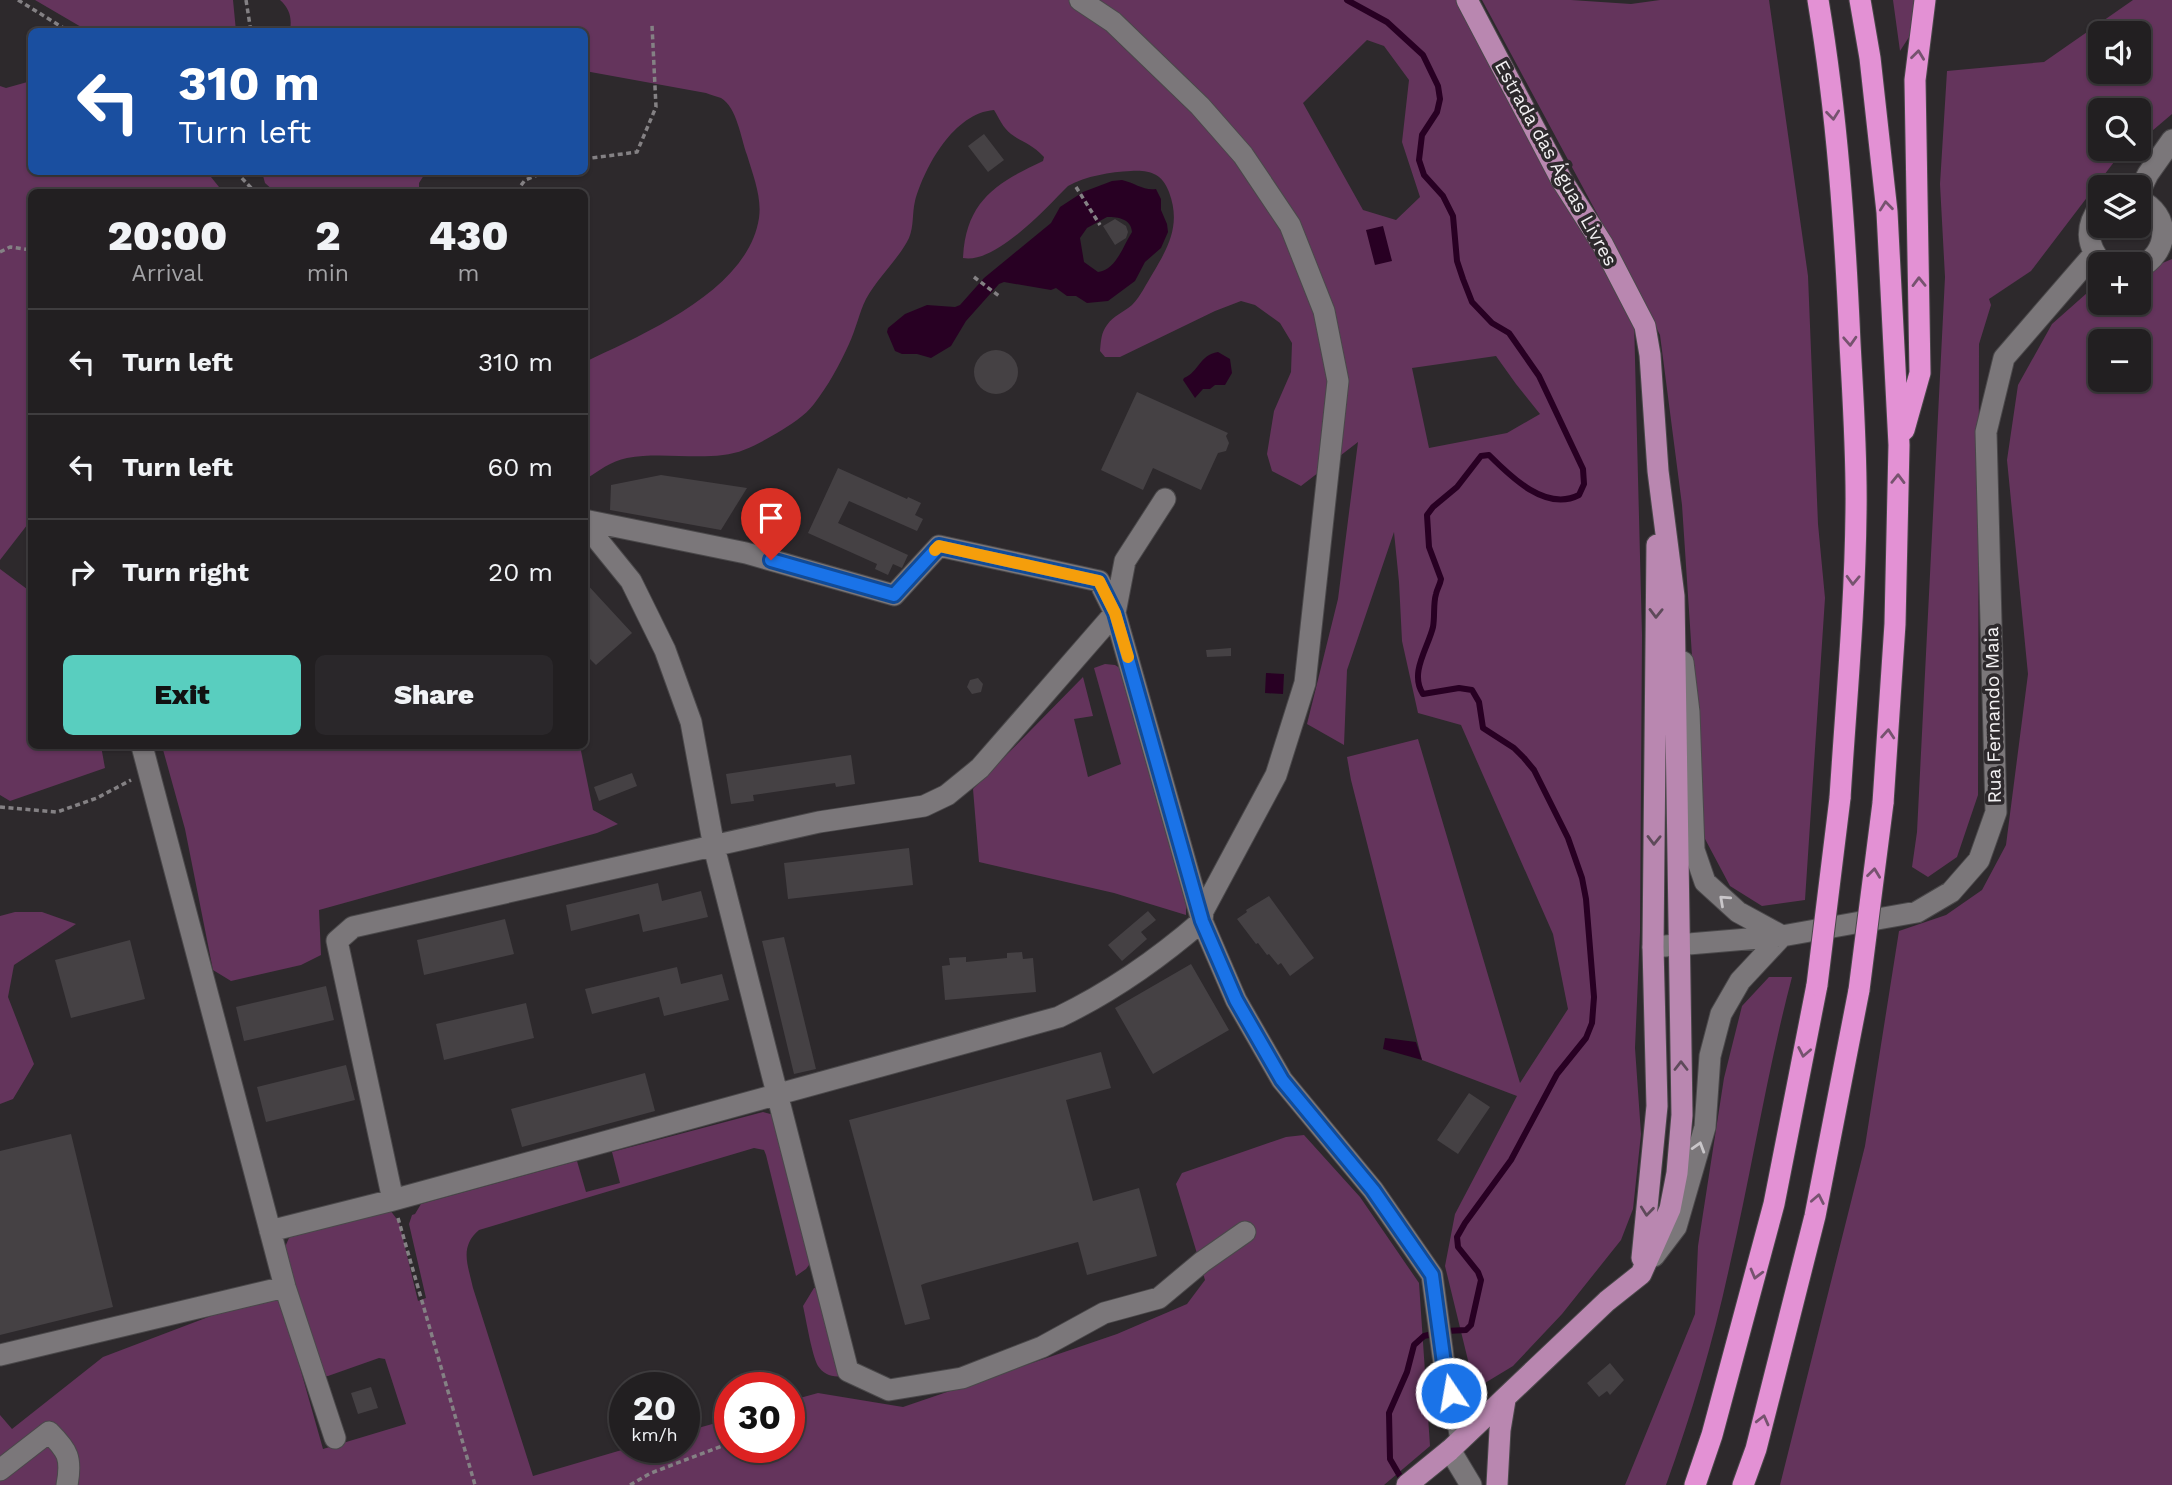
<!DOCTYPE html>
<meta charset="utf-8">
<style>
body{margin:0;font-family:"Work Sans",sans-serif;background:#2a272a;color:#f1f3f6;height:100vh;display:flex;flex-direction:column;font-size:26px;white-space:nowrap}
*{box-sizing:border-box;margin:0}
p{font-size:23px;color:#a2a2a5}
.icon{flex:none;width:38px;height:38px;fill:none;stroke:currentColor;stroke-width:2;stroke-linecap:round;stroke-linejoin:round}
.map{position:relative;flex:1;overflow:hidden}
.drawer{position:absolute;left:28px;top:189px;width:560px;height:560px;display:flex;flex-direction:column;background:#221f21;border-radius:10px;box-shadow:0 2px 5px #0004,0 0 0 2px #3f3d3f}
.drawer>*{flex:none}
.banner{position:absolute;left:28px;top:28px;width:560px;height:147px;border-radius:10px;box-shadow:0 2px 5px #0004,0 0 0 2px #3f3d3f;background:#1a4fa0;color:#fff;overflow:hidden}
.tools{position:absolute;left:2088px;top:21px;display:grid;gap:14px}
.tools a{display:grid;place-items:center;width:63px;height:63px;border-radius:10px;background:#221f21;box-shadow:0 2px 5px #0004,0 0 0 2px #3f3d3f;font-size:35px}
.speed{position:absolute;left:609px;top:1372px;display:flex;gap:14px;font-size:35px;font-weight:700;text-align:center}
.speed>*{display:grid;place-content:center;width:91px;height:91px;border-radius:50%;background:#221f21;box-shadow:0 2px 5px #0004,0 0 0 2px #3f3d3f;line-height:1}
.speed small{font-size:18px;font-weight:400}
.speed .limit{border:10px solid #d22;background:#fff;color:#111}
.pin{position:absolute;display:grid;place-items:center;width:60px;height:60px;color:#fff;margin:-72px -30px;border-radius:50% 50% 50% 0;rotate:-45deg;box-shadow:0 0 7px #0007}
.pin .icon{rotate:45deg}
.me{position:absolute;width:77px;margin:-38px;rotate:348deg;stroke-linejoin:round;filter:drop-shadow(0 0 5px #0008)}
.turn{display:flex;align-items:center;gap:24px;height:147px;padding:0 35px;font-size:32px}
.turn .icon{width:91px;height:91px;stroke-width:2.5}
.turn b{display:block;font-size:49px;line-height:60px}
.eta{display:flex;justify-content:space-evenly;align-items:center;height:119px;text-align:center}
.eta b{font-size:42px;font-weight:800;line-height:49px}
.primary-button{display:flex;gap:14px;margin-top:auto;padding:14px 35px}
.primary-button a{flex:1;height:80px;border-radius:10px;background:#59cebf;color:#111;font-size:28px;font-weight:800;line-height:80px;text-align:center}
.primary-button a+a{background:#2a272a;color:#f1f3f6}
ul{padding:0;list-style:none}
li{display:flex;align-items:center;gap:21px;height:105px;padding:0 35px;border-top:2px solid #3f3d3f}
li div{flex:1}
li b{display:block;font-size:26px}
li em{font-style:normal}
.map>svg:first-child{display:block}
.green{fill:#64345c;fill-rule:evenodd}
.water{fill:#280023;fill-rule:evenodd}
.lines{fill:none;stroke-linecap:round;stroke-linejoin:round}
.stream{stroke:#280023;stroke-width:6}
.building{fill:#454144}
.minor-casing{stroke:#4a484a;stroke-width:23}
.major-casing{stroke:#4a484a;stroke-width:23}
.highway-casing{stroke:#4a484a;stroke-width:23}
.path{stroke:#848184;stroke-width:3.5;stroke-dasharray:5 3.5;stroke-linecap:butt}
.minor{stroke:#7b777a;stroke-width:21}
.major{stroke:#b987b0;stroke-width:21}
.highway{stroke:#e391d4;stroke-width:21}
.highway-bridge-casing{stroke:#4a484a;stroke-width:23;stroke-linecap:butt}
.highway-bridge{stroke:#e391d4;stroke-width:21}
.oneway{stroke:#76536f}
.oneway2{stroke:#5e4a5a}
.oneway3{stroke:#c9c6c9}
.route-casing{stroke:#114b97;stroke-width:18}
.route{stroke:#1a73e8;stroke-width:12}
.slow{stroke:#f59e0b;stroke-width:12}
.labels{text-anchor:middle;dominant-baseline:central;stroke-width:7;stroke-linejoin:round;paint-order:stroke}
.street-label{font-size:19px;fill:#f3f1f3;stroke:#2d292c}
</style>
<div class="map">
<svg width="2172" height="1485" viewBox="0 0 2172 1485">
<rect width="100%" height="100%" fill="#2d292c"/>
<path class="green" d="M35,0H233L236,31H88Z
M280,0H1460L1634,320L1642,635L1640,932L1635,1048L1641,1134L1633,1209L1621,1240L1562,1314L1513,1366L1475,1389L1445,1266L1455,1214L1517,1096L1422,1060L1351,780L1347,757L1418,739L1520,1083L1568,1009L1553,934L1461,725L1418,713L1402,641L1399,582L1394,532L1347,670L1344,745L1307,724L1338,599L1358,442L1301,486L1272,471L1267,454L1274,411L1291,372L1292,343L1280,323L1255,305L1241,301L1215,311L1120,357H1105L1100,351C1101,341 1101,333 1107,325C1113,316 1124,312 1132,305C1141,296 1146,284 1153,273C1169,246 1181,224 1169,192C1162,173 1149,170 1131,171C1110,172 1086,176 1068,186C1046,208 996,264 963,258C966,201 996,183 1043,161L1044,157C1031,143 1023,143 1011,134C1003,128 999,118 994,110C954,113 925,166 915,201C912,214 914,226 909,238C898,260 878,277 866,299C859,313 856,329 849,344C840,364 828,386 814,404C805,416 790,425 777,433C760,443 743,453 723,455C691,459 659,452 627,458C611,461 598,471 585,480V362C643,334 748,291 759,218C762,197 753,175 747,155C741,139 737,107 721,98C716,96 710,95 706,93L585,71L584,32L290,31C292,18 290,9 280,0ZM1367,40L1384,46L1409,80L1402,142L1420,197L1396,220L1363,210L1303,103ZM1496,356L1516,384L1540,414L1507,433L1429,448L1412,368Z
M1482,0H1571L1631,4L1660,0H1769L1808,276L1818,524L1825,598L1805,900L1762,906L1730,886L1704,837L1682,505L1660,335L1622,260Z
M1893,0H1915L1911,34L1900,51Z
M2133,0H2172V114L2139,142L2138,110H2100V149H2131L2114,162L2031,271L1989,299L1991,305L1979,344L1978,795L1957,857L1928,877L1912,867L1917,832L1945,277L1940,184L1947,71L2044,62ZM2100,33H2138V72H2100Z
M31,81L32,172H207L223,192H32L31,520L0,560V86L6,88Z
M262,172H426L419,183V192H275L265,183Z
M2172,259V1485H1780L1865,1146L1899,931L1946,915L1982,890L2006,845L2028,674L2007,460L2018,385L2052,324L2087,293L2100,288V303H2138L2139,273ZM2100,341H2138V380H2100Z
M0,569L31,592L32,746H101L105,768L10,801L0,795Z
M1105,664L1115,665L1123,670L1186,904V915L1114,893L979,862L973,789L1083,677L1093,716L1074,719L1088,777L1121,764L1094,668Z
M162,746H580L593,810L618,824L597,833L319,910L321,955L301,965L231,981L213,970L185,829Z
M15,912H42L76,924L14,965L8,997L34,1064L13,1099L0,1104V916Z
M1769,977H1792C1767,1072 1752,1169 1730,1264C1714,1339 1692,1413 1666,1485H1625L1695,1314L1698,1246L1724,1078L1742,1006Z
M763,1112L774,1115L812,1261L806,1269L796,1276L766,1155L764,1150L754,1148L479,1230C459,1247 468,1265 473,1288L533,1476L632,1447H684V1432L730,1419V1447H789V1401L818,1393L903,1407L1117,1334L1187,1304L1205,1280L1176,1184L1182,1173L1286,1137L1304,1135L1360,1197L1419,1283L1430,1446L1384,1485H0V1415L12,1429L103,1357L232,1308L264,1300H277L282,1304L323,1449L406,1424L385,1359L379,1358L328,1376H323L318,1370L285,1247L289,1238L294,1234L390,1210L399,1222L418,1301L426,1298L409,1224L412,1215L415,1214L421,1204L577,1161L586,1192L620,1183L612,1152Z
M814,1288H818L842,1376C833,1378 823,1374 818,1366C812,1356 806,1319 803,1306Z"/>
<path class="water" d="M1122,180C1135,183 1144,191 1156,189L1161,199V210L1167,224L1168,232L1161,248L1145,262L1135,281L1108,301L1087,303L1076,296H1067L1056,288L1051,290L1004,282L999,284L966,321L951,346L931,358L917,354H902L895,351L887,332L888,328L905,314L927,305L955,307L960,305L984,278L1051,223L1060,207L1083,192L1112,181ZM1107,217C1119,217 1131,219 1132,232C1123,246 1116,270 1098,272L1084,262L1080,238L1087,228Z
M1383,226L1392,261L1375,265L1366,230Z
M1218,352L1230,359L1232,373L1225,385H1215L1210,389H1203L1195,398L1183,380L1184,378C1199,372 1199,355 1218,352Z
M1266,673L1284,674L1283,694L1265,693Z
M1385,1038L1416,1042L1422,1060L1383,1049Z"/>
<g class="lines">
<path class="stream" d="M1347,0L1387,22L1423,55L1438,86L1440,99L1437,112L1422,135L1419,160L1424,175L1443,196L1453,216L1457,261L1463,279L1472,302L1492,323L1509,333L1539,376L1583,469L1584,484L1579,495C1546,512 1511,477 1489,455L1481,456L1457,487L1433,507L1427,515L1429,547L1441,579C1440,585 1437,589 1436,594C1433,604 1435,616 1433,627C1428,648 1409,673 1423,694L1459,688L1472,690L1479,702L1483,728L1514,748L1524,758L1534,770L1568,838L1582,878L1586,899L1594,997L1592,1023L1586,1038L1557,1074L1511,1160L1465,1223L1457,1237L1458,1247L1478,1272L1481,1280L1471,1325L1466,1330L1446,1331L1424,1336L1414,1345L1407,1372L1389,1413L1390,1459L1404,1483"/>
</g>
<path class="building" d="M984,134L1004,160L988,172L968,146Z
M1115,219L1126,226L1128,232L1126,238L1115,245L1103,226Z
M974 372a22 22 0 1 1 44 0a22 22 0 1 1-44 0Z
M1137,392L1228,433L1226,436L1229,443L1226,451L1218,453L1201,490L1153,468L1143,490L1101,470Z
M838,468L907,499L908,497L921,503L915,515L923,519L917,531L849,501L838,523L908,555L902,568L893,564L888,575L875,569L877,564L808,533Z
M661,475L747,488L721,530L610,510L611,485Z
M584,581L632,633L596,665L584,653Z
M1231,648V656L1207,657L1206,650Z
M978,678L983,684L981,692L972,694L967,687L970,680Z
M851,755L855,784L836,787L835,783L753,795L754,801L731,804L726,774Z
M632,773L637,786L599,801L594,787Z
M909,848L913,885L788,899L784,863Z
M658,883L662,901L701,891L708,917L643,932L639,914L571,931L566,905Z
M1269,896L1314,958L1290,976L1281,963L1278,965L1269,954L1267,955L1258,943L1256,944L1237,919L1247,912L1246,910Z
M1148,911L1156,920L1141,932L1147,939L1122,961L1108,945Z
M505,919L514,954L424,975L417,940Z
M784,937L816,1069L794,1074L762,941Z
M130,940L145,999L71,1018L55,960Z
M1022,952L1023,959L1033,958L1036,992L945,1000L942,966L950,965L949,958L966,957V962L1007,958V953Z
M1191,964L1229,1030L1153,1074L1115,1008Z
M677,967L681,984L722,974L729,1000L664,1016L659,997L592,1014L585,989Z
M326,986L334,1020L244,1041L236,1007Z
M526,1003L534,1038L444,1060L436,1024Z
M1101,1052L1111,1088L1066,1100L1093,1201L1139,1188L1157,1256L1087,1275L1078,1242L926,1283L921,1285L930,1319L905,1325L849,1120Z
M346,1065L355,1100L266,1122L257,1087Z
M645,1073L655,1111L522,1147L511,1109Z
M1469,1093L1490,1107L1458,1154L1437,1140Z
M71,1134L113,1307L0,1335V1151Z
M1610,1363L1624,1380L1610,1395L1607,1391L1599,1397L1587,1383Z
M371,1387L378,1408L358,1414L351,1393Z"/>
<g class="lines">
<g class="minor-casing">
<path id="minor" d="M1080,0L1113,22L1200,106L1243,155L1290,225L1324,311L1338,381L1305,683L1276,775L1203,911L1202,921L1236,1000L1282,1080L1373,1190L1432,1275L1446,1378L1455,1408L1461,1439
M2138,194L2148,174L2172,140
M2138,199C2172,215 2170,252 2138,269
M2100,207C2085,226 2086,245 2102,263
M584,523L631,581L665,650L691,722L714,847L848,1371L889,1390L962,1378L1042,1347L1104,1313L1159,1298L1202,1262L1245,1232
M1683,662L1689,712L1694,850L1705,882L1738,912L1782,936
M142,746L285,1287L335,1438
M1653,947L1782,936L1917,912L1951,892L1979,860L1996,812L1986,432L2004,358L2094,254
M393,1200L337,941L353,927L819,822L924,806L947,795L980,768L1115,613L1125,561L1165,499
M270,1231L393,1200L1059,1017C1113,991 1157,960 1202,921L1115,613L1099,581L939,546L894,595L746,553L584,520
M1654,1256L1676,1227L1705,1127L1710,1056L1721,1014L1740,981L1782,936
M0,1355L285,1287
M1450,1450L1471,1485
M0,1470L49,1432C68,1451 72,1458 67,1485"/>
</g>
<g class="major-casing">
<path id="major" d="M1642,1258L1657,1106L1653,947L1657,545
M1407,1485L1450,1450L1607,1301L1641,1274L1670,1209L1677,1173L1682,1115L1674,596L1658,471L1650,355L1645,326L1603,245L1561,179L1467,0
M1497,1485L1500,1430L1505,1400"/>
</g>
<g class="highway-casing">
<path id="highway" d="M1818,0C1837,113 1845,228 1850,343C1853,399 1857,456 1856,512C1855,608 1846,703 1840,798
M1860,0L1870,58L1887,212L1899,445L1895,624L1883,803
M1904,430L1920,373L1915,80L1925,0
M1695,1485L1712,1435L1774,1204L1817,985
M1743,1485L1756,1449L1815,1216L1859,990"/>
</g>
<path class="path" d="M18,0L70,32
M246,0L251,32
M584,159L637,152L656,107L652,25
M236,172L255,192
M1076,187L1100,225
M516,192L525,180L545,172
M0,252L10,247L32,250
M974,277L999,296
M0,807L57,812L97,798L131,780
M398,1218L475,1485
M789,1422L798,1419
M630,1485L651,1473L730,1443"/>
<use href="#minor" class="minor"/>
<use href="#major" class="major"/>
<use href="#highway" class="highway"/>
<g class="highway-bridge-casing">
<path id="highway-bridge" d="M1817,985L1840,798
M1859,990L1883,803"/>
</g>
<use href="#highway-bridge" class="highway-bridge"/>
</g>
<defs><path id="oneway-chevron" d="M-2-3.5L2.5 0L-2 3.5" fill="none" stroke-width="1.6" stroke-linecap="round" stroke-linejoin="round" transform="scale(1.75)"/></defs>
<g class="oneway">
<use href="#oneway-chevron" transform="translate(1918 55) rotate(-83)"/>
<use href="#oneway-chevron" transform="translate(1833 115) rotate(84)"/>
<use href="#oneway-chevron" transform="translate(1886 206) rotate(-96)"/>
<use href="#oneway-chevron" transform="translate(1919 282) rotate(-91)"/>
<use href="#oneway-chevron" transform="translate(1850 341) rotate(87)"/>
<use href="#oneway-chevron" transform="translate(1898 479) rotate(-89)"/>
<use href="#oneway-chevron" transform="translate(1853 580) rotate(92)"/>
<use href="#oneway-chevron" transform="translate(1888 734) rotate(-86)"/>
<use href="#oneway-chevron" transform="translate(1874 873) rotate(-83)"/>
<use href="#oneway-chevron" transform="translate(1804 1052) rotate(101)"/>
<use href="#oneway-chevron" transform="translate(1818 1199) rotate(-79)"/>
<use href="#oneway-chevron" transform="translate(1756 1274) rotate(105)"/>
<use href="#oneway-chevron" transform="translate(1763 1420) rotate(-76)"/>
</g>
<g class="oneway2">
<use href="#oneway-chevron" transform="translate(1656 613) rotate(91)"/>
<use href="#oneway-chevron" transform="translate(1654 840) rotate(91)"/>
<use href="#oneway-chevron" transform="translate(1681 1066) rotate(-90)"/>
<use href="#oneway-chevron" transform="translate(1647 1211) rotate(96)"/>
</g>
<g class="oneway3">
<use href="#oneway-chevron" transform="translate(1724 900) rotate(-138)"/>
<use href="#oneway-chevron" transform="translate(1699 1147) rotate(-73)"/>
</g>
<g class="lines">
<g class="route-casing">
<path id="route" d="M771,560L894,595L939,546L1099,581L1115,613L1202,921L1236,1000L1282,1080L1373,1190L1432,1275L1446,1378L1451,1393"/>
</g>
<use href="#route" class="route"/>
<path class="slow" d="M935,550L939,546L1099,581L1115,613L1128,657"/>
</g>
<g class="labels">
<g class="street-label">
<text transform="translate(1556 163) rotate(61)">Estrada das Águas Livres</text>
<text transform="translate(1993 715) rotate(-91)">Rua Fernando Maia</text>
</g>
</g>
</svg>
<div class="tools">
<a><svg class="icon" aria-label="sound" viewBox="0 0 24 24"><path d="M4 9h4l5-4v14l-5-4H4zM17 9q2 3 0 6"/></svg></a>
<a><svg class="icon" aria-label="search" viewBox="0 0 24 24"><circle cx="10" cy="10" r="6"/><path d="M15 15l6 6"/></svg></a>
<a><svg class="icon" aria-label="layers" viewBox="0 0 24 24"><path d="M12 4l9 5-9 5-9-5zM3 14l9 5 9-5"/></svg></a>
<a>+</a>
<a>−</a>
</div>
<div class="speed"><div>20<small>km/h</small></div><div class="limit">30</div></div>
<div class="pin" style="left:771px;top:560px;background:#d93025"><svg class="icon" aria-label="arrive" viewBox="0 0 24 24"><path d="M6 21V4h12l-3 4 3 4H6"/></svg></div>
<svg class="me" style="left:1451px;top:1393px" viewBox="-20 -20 40 40"><circle r="17" fill="#1a73e8" stroke="#fff" stroke-width="3"/><path d="M0-11L8 9 0 5-8 9z" fill="#fff"/></svg>
<div class="banner">
<div class="turn"><svg class="icon" aria-label="left" viewBox="0 0 24 24"><path d="M17 20v-9H6M10 6l-5 5 5 5"/></svg><div><b>310 m</b>Turn left</div></div>
</div>
<section class="drawer">
<div class="eta">
<div><b>20:00</b><p>Arrival</p></div>
<div><b>2</b><p>min</p></div>
<div><b>430</b><p>m</p></div>
</div>
<ul>
<li><svg class="icon" aria-label="left" viewBox="0 0 24 24"><path d="M17 20v-9H6M10 6l-5 5 5 5"/></svg><div><b>Turn left</b></div><em>310 m</em></li>
<li><svg class="icon" aria-label="left" viewBox="0 0 24 24"><path d="M17 20v-9H6M10 6l-5 5 5 5"/></svg><div><b>Turn left</b></div><em>60 m</em></li>
<li><svg class="icon" aria-label="right" viewBox="0 0 24 24"><path d="M7 20v-9h11M14 6l5 5-5 5"/></svg><div><b>Turn right</b></div><em>20 m</em></li>
</ul>
<div class="primary-button"><a>Exit</a><a>Share</a></div>
</section>
</div>
